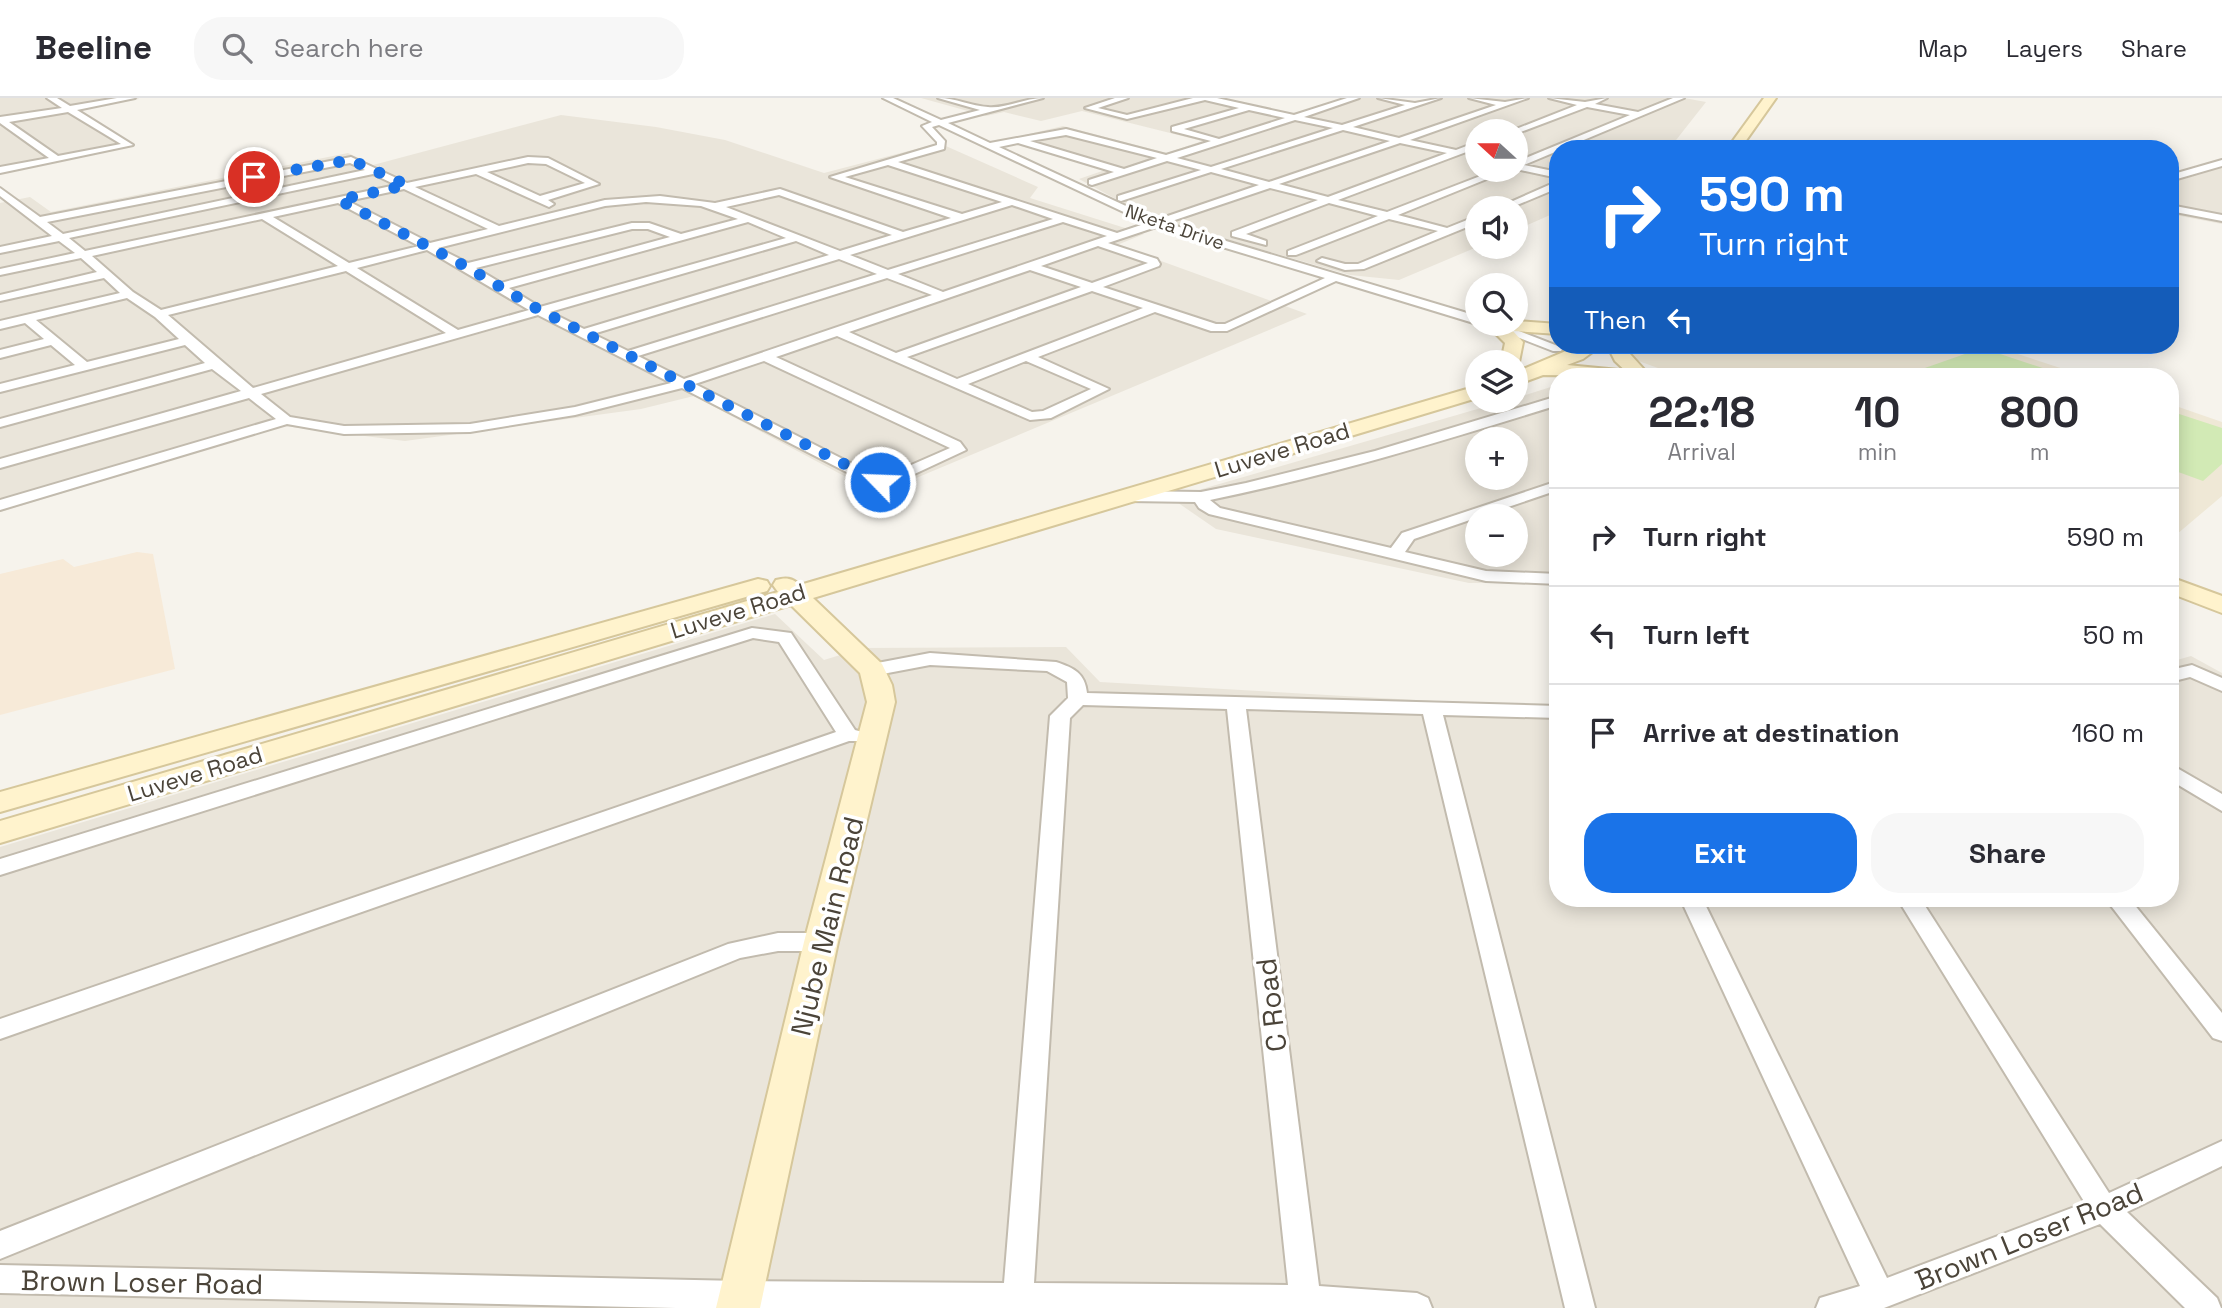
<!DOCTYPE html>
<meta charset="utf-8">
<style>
body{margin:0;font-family:"Space Grotesk",sans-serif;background:#f7f7f7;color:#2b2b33;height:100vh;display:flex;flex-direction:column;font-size:26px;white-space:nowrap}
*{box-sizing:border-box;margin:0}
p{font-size:23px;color:#7c7c81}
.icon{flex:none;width:38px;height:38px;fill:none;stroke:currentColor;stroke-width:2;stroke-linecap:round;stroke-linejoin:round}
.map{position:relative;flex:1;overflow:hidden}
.sheet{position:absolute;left:1549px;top:270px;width:630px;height:539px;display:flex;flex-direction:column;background:#fff;border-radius:28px;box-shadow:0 4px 18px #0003}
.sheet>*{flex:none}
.banner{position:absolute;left:1549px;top:42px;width:630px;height:214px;border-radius:28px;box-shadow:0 4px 18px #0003;background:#1a73e8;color:#fff;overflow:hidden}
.needle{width:46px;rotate:291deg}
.buttons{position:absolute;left:1465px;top:21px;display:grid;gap:14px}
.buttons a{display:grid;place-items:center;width:63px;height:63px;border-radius:50%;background:#fff;box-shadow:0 4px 18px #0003;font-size:35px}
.pin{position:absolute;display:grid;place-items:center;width:60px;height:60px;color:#fff;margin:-30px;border:4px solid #fff;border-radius:50%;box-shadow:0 2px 7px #0007}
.me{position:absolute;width:77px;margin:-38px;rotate:294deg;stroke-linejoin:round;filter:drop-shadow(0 0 5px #0008)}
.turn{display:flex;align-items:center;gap:24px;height:147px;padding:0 35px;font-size:32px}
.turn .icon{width:91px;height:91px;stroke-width:2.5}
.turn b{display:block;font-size:49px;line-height:60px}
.then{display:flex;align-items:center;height:66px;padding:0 35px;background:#0003;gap:14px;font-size:26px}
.eta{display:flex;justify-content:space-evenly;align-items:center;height:119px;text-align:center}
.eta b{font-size:42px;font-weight:600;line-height:49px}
.primary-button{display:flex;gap:14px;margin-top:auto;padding:14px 35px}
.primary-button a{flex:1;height:80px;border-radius:28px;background:#1a73e8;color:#fff;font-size:28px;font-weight:600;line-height:80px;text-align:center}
.primary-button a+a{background:#f7f7f7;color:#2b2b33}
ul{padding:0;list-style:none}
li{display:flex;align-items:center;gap:21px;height:98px;padding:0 35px;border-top:2px solid #e1e1e2}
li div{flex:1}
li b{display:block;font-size:26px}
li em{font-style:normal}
header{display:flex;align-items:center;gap:42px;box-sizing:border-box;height:98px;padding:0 35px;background:#fff;border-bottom:2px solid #e1e1e2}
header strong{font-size:33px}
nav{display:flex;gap:38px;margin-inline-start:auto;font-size:24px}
.search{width:490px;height:63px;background:#f7f7f7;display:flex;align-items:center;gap:18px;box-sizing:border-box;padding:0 24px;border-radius:28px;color:#7c7c81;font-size:26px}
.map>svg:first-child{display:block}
.residential{fill:#eae5da;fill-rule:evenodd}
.commercial{fill:#f7ead8}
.education{fill:#efe8d6}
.green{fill:#d2eab5}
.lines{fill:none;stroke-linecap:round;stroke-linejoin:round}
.street-casing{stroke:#c2bbae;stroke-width:4}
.secondary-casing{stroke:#d6c79b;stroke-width:4}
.street{fill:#fff;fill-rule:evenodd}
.secondary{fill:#fff3cd;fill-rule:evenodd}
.route{stroke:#1a73e8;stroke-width:12;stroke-dasharray:0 21.6}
.labels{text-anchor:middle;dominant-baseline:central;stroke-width:7;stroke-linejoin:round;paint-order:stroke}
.far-street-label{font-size:19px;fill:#4b4439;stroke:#fff}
.street-label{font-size:23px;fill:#4b4439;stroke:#fff}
.near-street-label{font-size:28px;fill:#4b4439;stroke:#fff}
</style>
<header>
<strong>Beeline</strong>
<div class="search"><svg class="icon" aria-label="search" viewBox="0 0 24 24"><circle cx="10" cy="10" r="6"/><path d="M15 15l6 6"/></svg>Search here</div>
<nav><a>Map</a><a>Layers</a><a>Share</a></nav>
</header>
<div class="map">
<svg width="2222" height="1210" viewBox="0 0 2222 1210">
<rect width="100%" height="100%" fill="#f6f3ec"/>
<path class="residential" d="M0,0H138L139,1L74,12L130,49L0,74Z
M921,0H1205L1296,20L1359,0H1378L1418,7L1440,0H1684L1706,4L1669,51H1558L1557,114L1516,132V110H1477V149L1399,182L1350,177L1149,119L1079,81L1105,72L1007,41L1063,28L1167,55L1202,43L1082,13L1041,23L1004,14L986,18ZM1477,33H1516V72H1477Z
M561,17L656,29L725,42L824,75L939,45L1038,89L1030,100L1144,136L1117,147L1307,216L878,396L694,298L641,311L405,343L284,328L0,414V105L30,99L51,114L348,55L373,67Z
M2222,64V126L2170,116V79Z
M1557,287V484L1469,485L1216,431L1171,400L1505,303H1516V300ZM1477,341H1516V380H1477ZM1477,418H1516V457H1477Z
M775,516L824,562L863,550L1066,549L1100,584L1557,610L1558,800H2170V564L2191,558L2222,575V1210H0V749Z"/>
<path class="commercial" d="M137,454L153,456L175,571L0,617V476L63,461L74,469Z"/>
<path class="education" d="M1626,247H1990L2085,278H1680L1633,261Z
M2170,306L2222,324V398L2170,442Z"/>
<path class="green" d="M1982,250L2067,278H1902Z
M2170,313L2222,330V366L2203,383L2170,371Z"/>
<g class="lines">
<g class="street-casing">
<path id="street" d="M47,0H57L70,8L117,0H135L77,12L133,47L0,75V69L49,60L0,25V19L62,10ZM68,14L121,46L58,58L9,24Z
M883,0H893L941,22L980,12L938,0C956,0 971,8 988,9C1004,11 1025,0 1043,0L948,25L990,45L1066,31L1166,57L1211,43L1172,33V29L1239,10L1205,2L1127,21L1085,10L1115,0H1128L1098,10L1127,17L1193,0H1217L1294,17L1347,0H1359L1304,19L1342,27L1405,7L1378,0L1415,5L1441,0L1353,29L1399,40L1496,7L1469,0L1505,4L1528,0L1410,42L1456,52L1477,44V50L1338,102L1387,114L1496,72H1509L1398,117L1447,130L1477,118V125L1364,171L1345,172L1317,163L1322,160L1345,166H1358L1438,133L1389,121L1296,157H1288V153L1378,118L1329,105L1246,136L1266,143V147L1232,138V134L1318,102L1270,90L1166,125L1477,218V226L1336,183L1227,233H1211L1155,214L1038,259L1109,291L1051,320L1030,322L837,238L776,259L960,344L966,352L893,386L868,385L682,290L575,317L470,334L344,336L287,326L0,412V402L276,321L249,300L0,370V361L241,293L212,271L0,329V321L205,265L185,247L0,294V286L75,267L51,247L0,260V252L44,241L25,225L0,231V223L120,195L104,180L0,203V197L97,174L81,160L0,177V171L75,155L59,143L0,155V149L52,138L0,98V90L40,119L351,59L407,85L528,59L548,60L599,86L548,102L554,106L549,109L476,76L415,89L499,128L605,102L660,98L715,105L780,91L903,134L951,120L830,79L937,47V44L922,28L932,24ZM1249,12L1285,20L1219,41L1184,31ZM1295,22L1333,30L1211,69L1177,60ZM939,27L1147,125L1117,135L898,64L944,51L945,43L932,29ZM1343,32L1390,43L1269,84L1221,71ZM1066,37L1157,60L1124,71L1030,43ZM1018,45L1114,74L1089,82V86L1092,87L1167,63L1201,72L1118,98V102L1121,103L1211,74L1259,87L1156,122L999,49ZM1400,45L1447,55L1328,99L1279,86ZM350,65L365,72L63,136L47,124ZM528,65L546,66L585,85L540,98L487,74ZM888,67L1002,104L962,116L845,79ZM373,76L396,87L85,153L69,140ZM404,91L488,131L430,145L348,103ZM779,97L892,137L840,153L726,109ZM646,104L701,108L738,121L681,136L649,125H632L468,165L438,150L605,108ZM338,105L419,148L349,165L273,119ZM1012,107L1053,121L888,172L850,157ZM262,121L338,168L161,212L133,194L92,158ZM748,124L786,140L540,209L509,190ZM1063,124L1107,138L943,194L898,176ZM1156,129L1325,180L1225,226H1216L1103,189L1159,168L1160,166L1157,161L1108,145ZM632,131H648L670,139L501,185L476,170ZM796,143L829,157L584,231L550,214ZM1098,148L1148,165L1092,185L1041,168ZM427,152L529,212L458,232L357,170ZM839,161L877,176L628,253L593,236ZM1030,172L1081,189L896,255L849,234ZM346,173L446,235L253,290L168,217ZM887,180L932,197L684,281L638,258ZM1092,193L1143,210L957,281L907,259ZM127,200L155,219L179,241L87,264L36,222ZM538,217L671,285L575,309L470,326L344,328L290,319L261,296ZM764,263L950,350L886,378H876L695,286ZM1026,263L1091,291L1043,313L1032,314L968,286Z
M1549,0L1585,4L1607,0L1595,6L1638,14L1673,0H1684L1524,67L1558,74V80L1516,71V64L1630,17L1587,9L1518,35L1511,33L1577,7Z
M2222,62V68L2170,83V77Z
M1558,83V90L1510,110H1497Z
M2170,107L2222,117V123L2170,113Z
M1484,226H1501L1563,250L1561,253H1553Z
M1558,298V307C1443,343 1328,378 1210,402L1220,410L1391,450L1402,435L1558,383V392L1414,441L1405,454L1486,473L1558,476V486L1486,483L1209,416L1199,410L1195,404L1128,403L1120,398L1128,393L1201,394L1246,385L1375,353Z
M752,530L791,535L855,632L866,635L869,639L866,643H849L0,941V921L836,634L779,544L753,540L0,777V761Z
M930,555L1056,564C1074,570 1085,575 1087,595L1558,608V620L1443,617L1595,1210H1565L1423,616L1246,611L1319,1188L1417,1195L1428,1200L1432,1210H676L0,1195V1167L741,1183L1004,1185L1050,618L1068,600L1067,584L1047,573L930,567L872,578L863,572L872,566ZM1083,607L1227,611L1288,1187L1034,1185L1070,620Z
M2192,567L2222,580V593L2190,579L2170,584V572Z
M2170,666L2222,696V713L2170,682Z
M1680,800H1702L1887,1180L2085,1105L1897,800H1920L2109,1095L2222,1043V1068L2127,1114L2217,1200L2221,1210H2185L2100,1126L1884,1210H1816L1820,1200L1860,1188Z
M2105,800H2129L2222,915V943L2213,940Z
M778,835H821L829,838L833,844L829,850L821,853H778L740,860L0,1161V1133L728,846Z"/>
</g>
<g class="secondary-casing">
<path id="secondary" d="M1764,0H1776L1740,51H1727Z
M1516,223L1558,226V236L1513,233L1523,244L1519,264L1516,268V264H1501L1505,245L1487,227L1516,226Z
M1580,247H1602L1583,261L1567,267L1619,272L1629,278L1543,277L1516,287V274Z
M1607,247H1625L1630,256L1650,278H1631L1615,263Z
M1477,288V300L813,500L882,566L892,587L895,604L838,844L760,1210H716L804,844L867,604L860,575L791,507L0,745V723L778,494L773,487L776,482C786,479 792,480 800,487Z
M2170,479L2222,498V515L2170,495Z
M758,481L767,483L770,488L767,493L0,714V694Z"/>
</g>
<use href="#street" class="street"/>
<use href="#secondary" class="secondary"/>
</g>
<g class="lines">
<path class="route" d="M254,79L351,62L407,87L339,102L467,169L539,212L880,384"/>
</g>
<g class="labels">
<g class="far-street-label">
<text transform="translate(1175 129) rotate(19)">Nketa Drive</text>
</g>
<g class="street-label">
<text transform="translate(1282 352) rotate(-17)">Luveve Road</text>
<text transform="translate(738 513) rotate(-17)">Luveve Road</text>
<text transform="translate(195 676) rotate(-17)">Luveve Road</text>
</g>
<g class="near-street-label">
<text transform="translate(827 828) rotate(-76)">Njube Main Road</text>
<text transform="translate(1271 907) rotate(-97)">C Road</text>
<text transform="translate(2029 1138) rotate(-22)">Brown Loser Road</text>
<text transform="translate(142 1184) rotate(1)">Brown Loser Road</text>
</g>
</g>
</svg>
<div class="buttons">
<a><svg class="needle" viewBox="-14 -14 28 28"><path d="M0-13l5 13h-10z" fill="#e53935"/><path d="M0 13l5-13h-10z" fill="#7c7c81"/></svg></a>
<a><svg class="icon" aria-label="sound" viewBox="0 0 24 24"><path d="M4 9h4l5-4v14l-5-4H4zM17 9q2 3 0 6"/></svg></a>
<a><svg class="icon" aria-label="search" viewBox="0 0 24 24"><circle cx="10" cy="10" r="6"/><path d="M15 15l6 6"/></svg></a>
<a><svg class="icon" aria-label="layers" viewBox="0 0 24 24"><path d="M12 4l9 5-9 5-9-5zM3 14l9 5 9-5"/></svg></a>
<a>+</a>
<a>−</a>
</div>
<div class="pin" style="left:254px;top:79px;background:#d93025"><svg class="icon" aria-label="arrive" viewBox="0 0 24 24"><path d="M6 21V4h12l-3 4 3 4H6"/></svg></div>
<svg class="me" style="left:880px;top:384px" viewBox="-20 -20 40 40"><circle r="17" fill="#1a73e8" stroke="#fff" stroke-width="3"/><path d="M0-11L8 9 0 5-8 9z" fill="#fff"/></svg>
<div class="banner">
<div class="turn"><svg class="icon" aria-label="right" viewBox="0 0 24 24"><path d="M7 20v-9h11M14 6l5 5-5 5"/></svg><div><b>590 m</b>Turn right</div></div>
<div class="then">Then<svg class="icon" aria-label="left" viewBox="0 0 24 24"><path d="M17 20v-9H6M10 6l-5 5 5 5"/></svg></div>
</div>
<section class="sheet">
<div class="eta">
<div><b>22:18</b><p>Arrival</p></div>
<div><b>10</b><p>min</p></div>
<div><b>800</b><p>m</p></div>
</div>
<ul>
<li><svg class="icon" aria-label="right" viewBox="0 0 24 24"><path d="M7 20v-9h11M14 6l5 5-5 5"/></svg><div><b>Turn right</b></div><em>590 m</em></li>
<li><svg class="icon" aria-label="left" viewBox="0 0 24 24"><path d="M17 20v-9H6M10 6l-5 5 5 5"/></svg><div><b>Turn left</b></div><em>50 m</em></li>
<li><svg class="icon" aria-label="arrive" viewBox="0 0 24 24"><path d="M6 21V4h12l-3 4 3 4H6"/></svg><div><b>Arrive at destination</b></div><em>160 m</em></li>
</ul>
<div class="primary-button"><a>Exit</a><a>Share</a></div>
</section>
</div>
